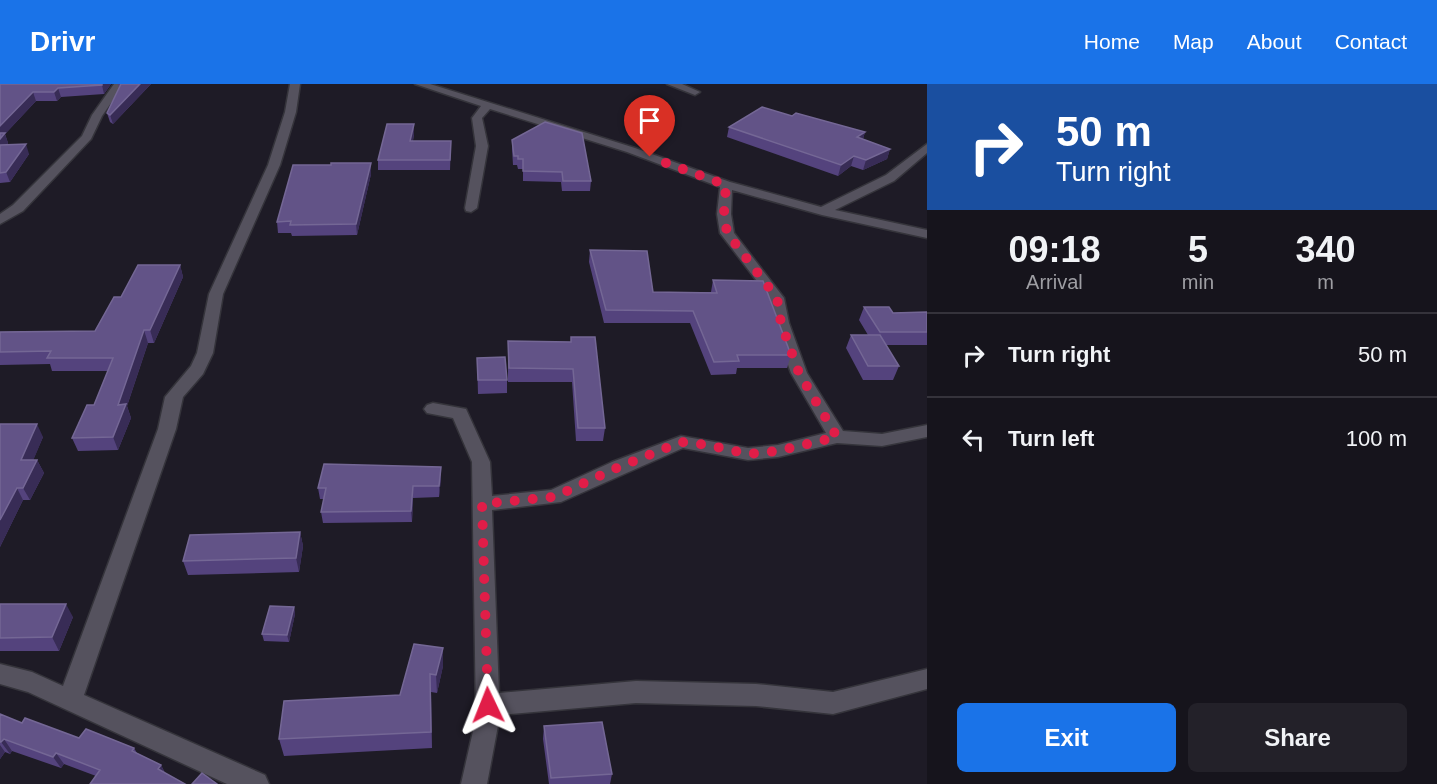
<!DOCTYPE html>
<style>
body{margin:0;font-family:Helvetica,sans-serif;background:#232129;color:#f1f3f6;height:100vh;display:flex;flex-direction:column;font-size:22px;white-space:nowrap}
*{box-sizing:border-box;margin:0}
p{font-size:20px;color:#9e9ea3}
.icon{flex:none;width:33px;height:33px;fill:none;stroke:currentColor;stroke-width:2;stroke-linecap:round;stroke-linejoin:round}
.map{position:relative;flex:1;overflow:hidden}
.panel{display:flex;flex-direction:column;background:#16141c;width:510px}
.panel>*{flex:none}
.guide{background:#1a4fa0;color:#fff;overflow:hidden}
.pin{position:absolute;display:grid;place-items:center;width:51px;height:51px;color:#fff;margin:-62px -26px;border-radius:50% 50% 50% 0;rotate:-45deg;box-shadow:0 0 6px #0007}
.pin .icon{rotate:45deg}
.me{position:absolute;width:66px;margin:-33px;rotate:358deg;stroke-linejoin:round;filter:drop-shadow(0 0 4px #0008)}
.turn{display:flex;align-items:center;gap:21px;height:126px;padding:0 30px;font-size:27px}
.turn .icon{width:78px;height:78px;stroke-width:2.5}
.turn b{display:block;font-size:42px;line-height:51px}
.eta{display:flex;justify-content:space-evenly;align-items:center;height:102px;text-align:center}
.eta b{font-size:36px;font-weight:600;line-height:42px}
.button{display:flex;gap:12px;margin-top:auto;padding:12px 30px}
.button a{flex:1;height:69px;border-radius:9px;background:#1a73e8;color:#fff;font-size:24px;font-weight:600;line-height:69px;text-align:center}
.button a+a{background:#232129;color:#f1f3f6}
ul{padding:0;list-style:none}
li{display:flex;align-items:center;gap:18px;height:84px;padding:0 30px;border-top:2px solid #35333b}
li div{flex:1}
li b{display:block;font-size:22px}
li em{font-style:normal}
header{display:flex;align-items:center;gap:36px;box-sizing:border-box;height:84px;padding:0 30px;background:#1a73e8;color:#fff}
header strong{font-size:28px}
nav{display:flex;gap:33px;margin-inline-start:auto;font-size:21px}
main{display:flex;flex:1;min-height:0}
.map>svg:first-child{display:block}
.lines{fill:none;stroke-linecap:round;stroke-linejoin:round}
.minor-casing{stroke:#35343b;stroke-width:3}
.minor{fill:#55525e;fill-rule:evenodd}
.wall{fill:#54437d}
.shaded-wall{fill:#382c56}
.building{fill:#625387;stroke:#746795;stroke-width:1.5}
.route{stroke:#e11d48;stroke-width:10;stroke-dasharray:0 18}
</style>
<header>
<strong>Drivr</strong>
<nav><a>Home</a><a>Map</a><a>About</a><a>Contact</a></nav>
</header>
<main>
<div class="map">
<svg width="927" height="700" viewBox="0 0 927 700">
<rect width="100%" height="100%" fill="#1e1b26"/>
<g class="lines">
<g class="minor-casing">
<path id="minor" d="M114,0H124L102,32L91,55L23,127L0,140V130L13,121L82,52L92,31Z
M290,0H300L296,28L280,81L223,210L213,269L203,290L183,313L176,345L84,611L265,691L269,700H227L28,608L0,600V580L32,588L63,602L158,345L165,313L191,282L197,269L209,210L268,81L285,28Z
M415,0H430L635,64L730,98L821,123L886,91L927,60V69L894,97L835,126L927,146V154L822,131L732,106L731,130L734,149L784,214L789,239L807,289L843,347L882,350L927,341V353L882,362L837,359L778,373L748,376L683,364L561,418L492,426L499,609L636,597L756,600L833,608L927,585V605L833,630L756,622L636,619L500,631L487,700H461L476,634L472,378L453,334L427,329L424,325L427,321L433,319L466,325L490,378L492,412L551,406L612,378L681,352L748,364L778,361L826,349L791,289L773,239L770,214L720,149L717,130L720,103L627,68L490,25L482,34L488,62L477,124L471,128L466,127L465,124L476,62L472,34L481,22Z
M667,0H682L700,8L695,11Z"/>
</g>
<use href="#minor" class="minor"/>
</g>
<path class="wall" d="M0,0H111L104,10L61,13L57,17H36L5,50L8,59L7,61L29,70L10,98L0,99Z
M118,0H151L113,40L110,38L107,29L119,4Z
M792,32L865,48L863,55L890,65L887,75L863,86L851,82L838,92L727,53L729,43Z
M414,50L413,57H451L450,86H378V76Z
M512,56L591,97L590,107H562L561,98L523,97V85H518L517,81H513L512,65Z
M371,90L357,151L292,152L291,149H278L277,138Z
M590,166L653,208H711L713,196L791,271L787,284H737L736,290L711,291L690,239H604L589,178Z
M180,181L183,193L154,259H148L127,322L131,334L118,366L78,367L72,354L94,321L108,287H52L50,280L0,281V248L95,247L121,213Z
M864,223L893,229L927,228V261H886L899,282L893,296H863L846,264L851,251H868L859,236Z
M571,253L605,344L603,357H576L572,298H508V257L571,258Z
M477,274L507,296V309L478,310Z
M0,340L43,353L33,376H37L44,389L30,416H23L0,463Z
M441,383V394L439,413L413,414L412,438L323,439L321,428L324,415H320L318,404Z
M300,448L303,462L299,488L188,491L183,477Z
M0,520L73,533L59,567H0Z
M294,523L295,530L289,558L264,557L262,550Z
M443,564V582L437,609L431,608L432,664L284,672L279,655L400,611Z
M0,630L22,639L79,654L134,664L137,669L161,681L165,689L96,692L64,680L61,684L12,667L10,670L5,668L0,675Z
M544,642L612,690L610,700H549L543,655Z"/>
<path class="shaded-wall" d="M102,0H111L104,10L102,1Z
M140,0H151L113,40L110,31Z
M58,4L61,13L57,17L54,8Z
M33,8L36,17L5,50L8,59L0,69V42Z
M414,40V50L411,66L410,57Z
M865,48L862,58L857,53Z
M26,60L29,70L10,98L6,88Z
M890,65L887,75L863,86L866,76Z
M854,72L851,82L838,92L841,81Z
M371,79V90L357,151L356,140Z
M180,181L183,193L154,259L150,246Z
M144,246L148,259L127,322L131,334L118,366L113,353L118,321Z
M37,340L43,353L28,389L21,376Z
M37,376L44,389L30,416L23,404Z
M441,383V394L439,413V402Z
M413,402V414L412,438L411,427Z
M17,404L23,416L0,463V436Z
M300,448L303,462L299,488L296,474Z
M66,520L73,533L59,567L52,553Z
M294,523L295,530L289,558L287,551Z
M443,564V582L437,609L436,591Z
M4,655L12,667L10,670L1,658Z
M0,661L5,668L0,675Z
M56,669L64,680L61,684L53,673Z
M161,681L166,692L158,685Z"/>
<path class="building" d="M0,0H102V1L58,4L54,8H33L0,42Z
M121,0H140L110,31L107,29Z
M762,23L792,32L796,29L865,48L857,53L890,65L866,76L854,72L841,81L729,43Z
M545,38L582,49L591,97H563L562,88L523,87V75H518V72H514L512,56Z
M387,40H414L410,57H451L450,76H378Z
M0,49H5L0,55Z
M26,60L6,88L0,89V61Z
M331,79H371L356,140L290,141L291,137L277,138L293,81H331Z
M590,166L647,167L653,208L717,209L713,196L763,197L791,271H737L739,277L714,278L693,227L606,226Z
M138,181H180L150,246H144L118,321L126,320L113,353L72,354L87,321H94L113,274H47L51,267L0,268V248L95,247L114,213H121Z
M864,223H889L893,229L927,228V248H880Z
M851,251H880L899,282H868Z
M571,253H595L605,344H578L573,285L509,284L508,257L571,258Z
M505,273L507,296H478L477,274Z
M0,340H37L21,376H37L23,404H17L0,436Z
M324,380L441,383L439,402H413L411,427L321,428L326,404H318Z
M300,448L296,474L183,477L190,451Z
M0,520H66L52,553L0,554Z
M270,522L294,523L287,551L262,550Z
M414,560L443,564L436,591L430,590L431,648L279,655L284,617L400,611Z
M0,630L22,639L25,634L79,654L86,645L134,664L132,667L161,681L158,685L185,700H90L100,686L56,669L53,673L4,655L1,658H0Z
M602,638L612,690L551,694L544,642Z
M202,689L217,700H192Z"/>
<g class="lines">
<path class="route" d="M488,621L482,420L554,413L619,383L681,358L708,361L748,370L778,367L837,353L799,289L781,239L777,214L727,149L724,129L726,101L650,73"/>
</g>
</svg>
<div class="pin" style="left:650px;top:73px;background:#d93025"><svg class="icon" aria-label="arrive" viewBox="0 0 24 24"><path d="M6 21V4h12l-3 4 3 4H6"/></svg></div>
<svg class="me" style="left:488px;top:621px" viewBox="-20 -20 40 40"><path d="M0-17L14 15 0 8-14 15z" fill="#e11d48" stroke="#fff" stroke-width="4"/></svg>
</div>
<section class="panel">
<div class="guide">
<div class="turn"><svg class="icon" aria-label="right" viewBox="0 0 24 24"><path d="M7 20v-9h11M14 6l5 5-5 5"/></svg><div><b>50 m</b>Turn right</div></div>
</div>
<div class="eta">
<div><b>09:18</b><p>Arrival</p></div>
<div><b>5</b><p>min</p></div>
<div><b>340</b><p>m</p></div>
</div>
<ul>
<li><svg class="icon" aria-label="right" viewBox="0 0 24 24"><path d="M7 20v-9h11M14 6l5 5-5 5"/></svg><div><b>Turn right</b></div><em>50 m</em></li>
<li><svg class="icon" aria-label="left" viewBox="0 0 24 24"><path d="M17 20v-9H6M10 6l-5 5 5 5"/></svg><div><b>Turn left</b></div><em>100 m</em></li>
</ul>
<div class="button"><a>Exit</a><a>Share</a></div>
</section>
</main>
